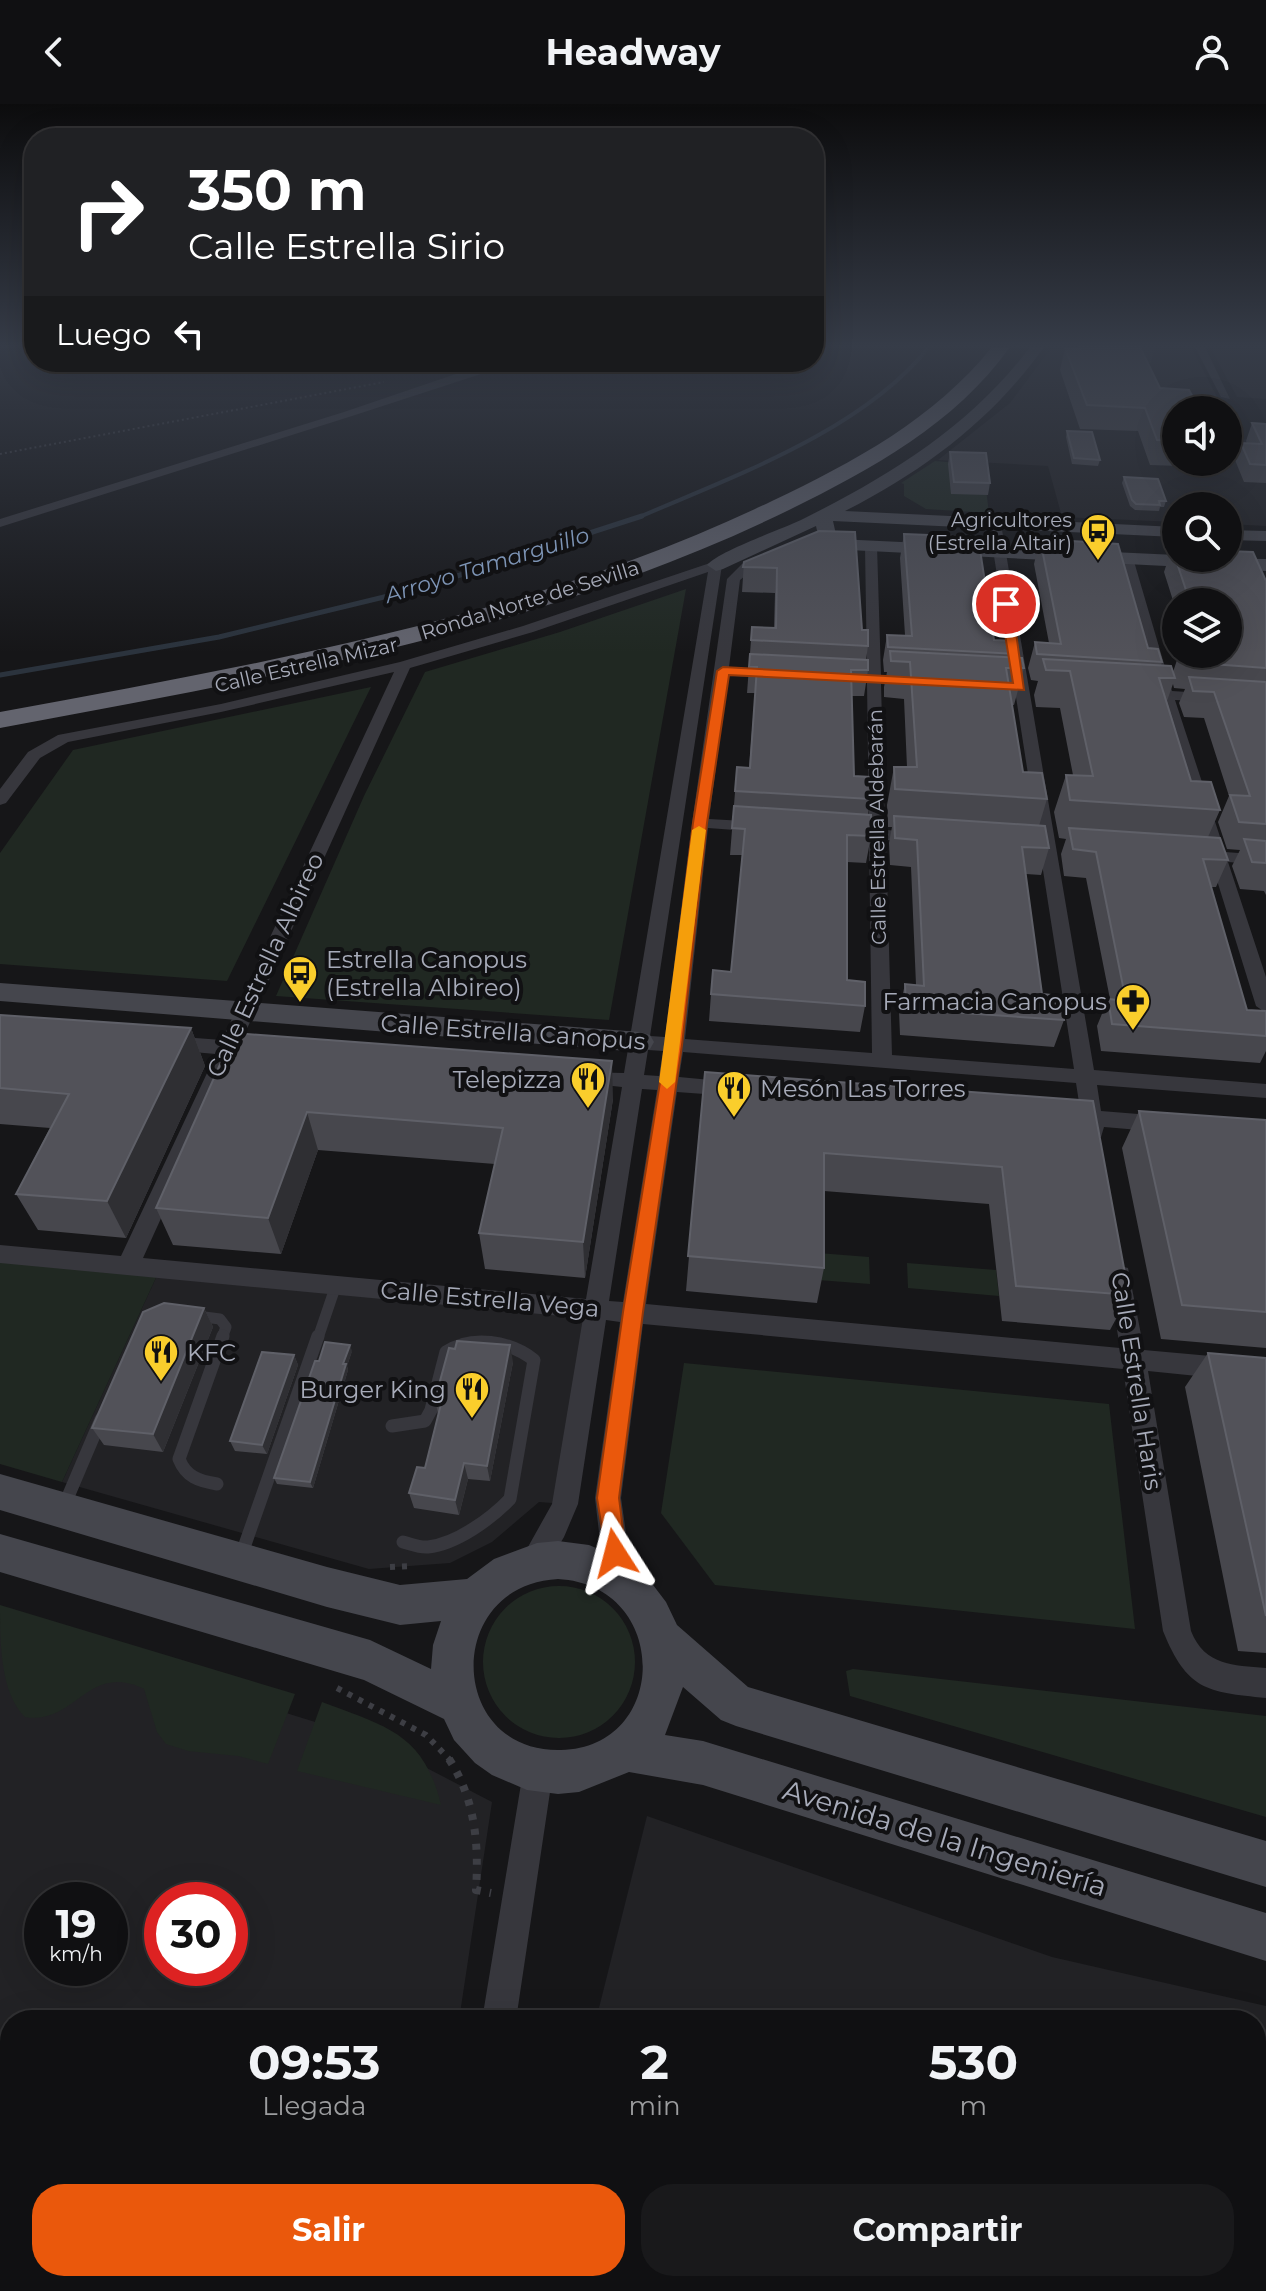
<!DOCTYPE html>
<html lang="es">
<meta charset="utf-8">
<style>
body{margin:0;font-family:Montserrat,sans-serif;background:#19191b;color:#f1f3f6;height:100vh;display:flex;flex-direction:column;font-size:30px;white-space:nowrap}
*{box-sizing:border-box;margin:0}
p{font-size:26px;color:#9c9d9f}
.icon{flex:none;width:44px;height:44px;fill:none;stroke:currentColor;stroke-width:2;stroke-linecap:round;stroke-linejoin:round}
.map{position:relative;flex:1;overflow:hidden}
.side{position:absolute;left:0px;top:1906px;width:1266px;height:282px;display:flex;flex-direction:column;background:#101012;border-radius:32px 32px 0 0;box-shadow:0 8px 32px #0002,0 0 0 2px #303032}
.side>*{flex:none}
.top-card{position:absolute;left:24px;top:24px;width:800px;height:244px;border-radius:32px;box-shadow:0 8px 32px #0002,0 0 0 2px #303032;background:#202124;color:#fff;overflow:hidden}
.controls{position:absolute;left:1162px;top:292px;display:grid;gap:16px}
.controls a{display:grid;place-items:center;width:80px;height:80px;border-radius:50%;background:#101012;box-shadow:0 8px 32px #0002,0 0 0 2px #303032;font-size:40px}
.speed{position:absolute;left:24px;top:1778px;display:flex;gap:16px;font-size:40px;font-weight:700;text-align:center}
.speed>*{display:grid;place-content:center;width:104px;height:104px;border-radius:50%;background:#101012;box-shadow:0 8px 32px #0002,0 0 0 2px #303032;line-height:1}
.speed small{font-size:20px;font-weight:400}
.speed .limit{border:12px solid #d22;background:#fff;color:#111}
.pin{position:absolute;display:grid;place-items:center;width:68px;height:68px;color:#fff;margin:-34px;border:4px solid #fff;border-radius:50%;box-shadow:0 2px 8px #0007}
.me{position:absolute;width:88px;margin:-44px;rotate:351deg;stroke-linejoin:round;filter:drop-shadow(0 0 6px #0008)}
.turn{display:flex;align-items:center;gap:28px;height:168px;padding:0 32px;font-size:36px}
.turn .icon{width:104px;height:104px;stroke-width:2.5}
.turn b{display:block;font-size:56px;line-height:68px}
.then{display:flex;align-items:center;height:76px;padding:0 32px;background:#0003;gap:16px;font-size:30px}
.eta{display:flex;justify-content:space-evenly;align-items:center;height:136px;text-align:center}
.eta b{font-size:48px;font-weight:700;line-height:56px}
.cta{display:flex;gap:16px;margin-top:auto;padding:16px 32px}
.cta a{flex:1;height:92px;border-radius:32px;background:#ea580c;color:#fff;font-size:32px;font-weight:700;line-height:92px;text-align:center}
.cta a+a{background:#19191b;color:#f1f3f6}
header{display:flex;justify-content:space-between;align-items:center;height:104px;padding:0 32px;background:#101012;font-size:36px;font-weight:700}
.map>svg:first-child{display:block}
.built{fill:#222225;fill-rule:evenodd}
.green{fill:#202822}
.lines{fill:none;stroke-linecap:round;stroke-linejoin:round}
.stream-far1{stroke:#2b333d;stroke-width:4}
.stream{stroke:#2b333d;stroke-width:5}
.path-far2{stroke:#3d3e44;stroke-width:2;stroke-dasharray:2 3;stroke-linecap:butt}
.path-far1{stroke:#3d3e44;stroke-width:6;stroke-dasharray:5 7;stroke-linecap:butt}
.path{stroke:#3d3e44;stroke-width:8;stroke-dasharray:6 9;stroke-linecap:butt}
.lane-far1{stroke:#37373d;stroke-width:11}
.lane{stroke:#37373d;stroke-width:13}
.street{fill:#37373d;fill-rule:evenodd}
.secondary{fill:#45464d;fill-rule:evenodd}
.highway{fill:#63646e;fill-rule:evenodd}
.wall{fill:#47474d}
.shaded-wall{fill:#2f2f33}
.building{fill:#525259;stroke:#5f6068;stroke-width:2}
.route{fill:#ea580c;stroke:#983908;stroke-width:2}
.slow{fill:#f59e0b}
.labels{text-anchor:middle;dominant-baseline:central;stroke-width:8;stroke-linejoin:round;paint-order:stroke}
.far-poi-label{font-size:20px;fill:#a7abb9;stroke:#111113;text-anchor:end}
.far-street-label{font-size:20px;fill:#a7abb9;stroke:#111113}
.far-water-label{font-size:22px;font-style:italic;fill:#7d94b5;stroke:#111113}
.poi-label{font-size:24px;fill:#a7abb9;stroke:#111113;text-anchor:start}
.street-label{font-size:24px;fill:#a7abb9;stroke:#111113}
.near-street-label{font-size:28px;fill:#a7abb9;stroke:#111113}
</style>
<header><svg class="icon" aria-label="back" viewBox="0 0 24 24"><path d="M15 5l-7 7 7 7"/></svg>Headway<svg class="icon" aria-label="person" viewBox="0 0 24 24"><circle cx="12" cy="8" r="4"/><path d="M4 21q1-7 8-7t8 7"/></svg></header>
<div class="map">
<svg width="1266" height="2187" viewBox="0 0 1266 2187">
<rect width="100%" height="100%" fill="#161618"/>
<path class="built" d="M1052,243H1191L1217,293L1179,291L1176,306V358H1228V335L1266,336V422L1228,420V402H1176V418L1062,413L1048,362L938,356L1010,299Z
M1210,243H1266V295L1237,293Z
M160,1165L595,1204L565,1400L539,1398L492,1438L450,1459L369,1465L62,1378Z
M0,1520L373,1636L492,1698L459,1916H10V2178H421L419,2187H0ZM42,1796H110V1864H42ZM162,1796H230V1864H162Z
M647,1712L1052,1853L1266,1902V2187H560L561,2178H1256V1916H596Z"/>
<path class="green" d="M935,357L983,361L989,409L926,405L904,392V380L901,379Z
M686,485L609,916L276,892L364,692L425,568L560,528Z
M371,583L227,877L0,860V749L73,646Z
M818,1149L869,1153L870,1180L818,1176Z
M0,1150L160,1165L62,1378L0,1360Z
M907,1159L996,1166L999,1192L908,1184Z
M684,1259L1109,1300L1135,1525L715,1481L661,1409Z
M483 1558a76 76 0 1 1 152 0a76 76 0 1 1-152 0Z
M0,1501L295,1590L268,1660L238,1652L188,1647L166,1640L157,1628L144,1585C88,1557 75,1622 25,1613C0,1589 0,1537 0,1501Z
M853,1565L1266,1612V1713L850,1592L846,1567Z
M322,1598C385,1622 424,1629 441,1701L297,1667Z"/>
<g class="lines">
<path class="stream-far1" d="M637,414C734,372 862,327 929,243"/>
<path class="stream" d="M0,571L219,533L417,485L642,412"/>
<path class="path-far2" d="M0,350L384,278"/>
<path class="path-far1" d="M390,1463L412,1462
M337,1584L426,1631L451,1657"/>
<path class="path" d="M449,1655C475,1695 479,1739 476,1786L491,1789"/>
<path class="lane-far1" d="M197,1212L220,1215L226,1223L222,1234
M318,1234L336,1181"/>
<path class="lane" d="M392,1322L425,1317L431,1306L446,1248C472,1231 510,1237 534,1256L510,1395C491,1415 456,1440 428,1443C420,1444 411,1440 403,1438
M217,1380C199,1377 186,1373 179,1355L223,1232
M64,1402L101,1315
M241,1452L318,1232"/>
<path class="street" d="M1195,243H1205L1230,295L1221,293Z
M491,258H504L481,270L352,312L0,423V415L344,308Z
M995,416L1001,420L1094,966L1266,980V994L1097,981L1101,1007L1163,1012L1170,1015L1173,1020L1170,1025L1163,1028L1104,1023L1101,1033H1087L1083,1021L1059,1017L1056,1012L1059,1007L1080,1005L1076,979L683,948L679,973L732,978L739,980L742,985L739,990L732,992L677,988L646,1200L1120,1244L1108,1171L1112,1164L1120,1162L1128,1164L1144,1246L1266,1257V1279L1148,1267L1191,1527C1205,1562 1233,1561 1266,1564V1594C1206,1588 1187,1586 1163,1527L1123,1265L643,1220L621,1394L632,1471L628,1480L618,1484L608,1480L604,1471L595,1394L620,1218L606,1216L578,1400L564,1433L543,1468L533,1472L523,1468L519,1459L552,1400L583,1214L0,1159V1141L121,1152L216,950L169,946L159,939L169,932L222,936L394,568L221,608L68,638L40,654L6,699L0,701V685L28,648L58,631L221,600L400,558L523,522L716,457L722,461L650,932L665,933L692,719L727,475L742,460L769,451L774,452V458L752,466L740,476L729,563L778,566L785,570L778,574L728,572L709,715L762,718L770,723L762,728L708,724L685,935L872,949L869,735L844,733L836,728L844,723L869,725L867,579L836,577L829,573L836,569L867,571L865,442L871,438L877,442L881,572L914,574L921,578L914,582L881,580L885,726L918,728L926,733L918,738L886,736L892,951L1074,965L989,420ZM708,468L624,969L576,968L573,973L576,978L622,983L586,1195L143,1154L235,951L254,953L264,946L261,941L241,938L410,564L533,528ZM648,946L663,947L659,972L644,971ZM642,985L657,986L623,1198L609,1197Z
M1127,450L1133,454L1172,587L1266,593V601L1175,596L1225,748L1266,751V761L1228,758L1266,873V909L1256,902L1211,757L1193,755L1190,751L1193,747L1207,746L1160,596L1140,594L1133,590L1140,586L1157,587L1121,454Z
M538,1653L549,1657L553,1668L516,1916H482L523,1668L527,1657Z
M443,2178H481L479,2187H441Z"/>
<path class="secondary" d="M1030,243H1044C993,315 924,367 845,407L1176,423V433L833,417L837,435L1176,451V454L1266,455V467L829,445L820,440L816,422L723,465L716,467L707,461C719,447 780,426 801,416C889,372 970,323 1030,243Z
M1228,426L1266,427V437L1228,436Z
M0,879L640,928L650,931L654,938L650,945L640,948L0,897Z
M0,1370L327,1463L400,1481L467,1475L494,1455L537,1439L558,1437L589,1441L622,1455L647,1473L666,1498L677,1521L748,1583L1266,1737V1783L736,1622L721,1616L683,1583L665,1631L703,1637L1266,1809V1857L703,1681L629,1668L579,1688L558,1690L527,1686L492,1671L475,1659L454,1636L444,1615L364,1576L0,1468V1430L370,1536L431,1565L433,1541L441,1517L400,1521L327,1503L0,1406ZM558,1475C671,1481 670,1644 561,1646C447,1649 443,1481 558,1475Z"/>
<path class="highway" d="M992,243H1010C955,320 872,365 789,406C541,527 269,574 0,624V608C263,559 529,514 772,397C854,358 934,315 992,243Z"/>
</g>
<path class="wall" d="M1072,243H1155L1150,259H1148L1160,284L1176,306V358H1182L1180,362L1150,361L1138,327L1080,325L1060,266L1065,244H1071Z
M1252,319L1266,320V379L1244,378L1235,356L1241,339H1247L1246,337Z
M1067,327L1100,356L1098,362L1072,360L1066,333Z
M950,348L990,379L988,391L951,390L948,360Z
M1124,373L1166,397L1164,403H1160L1159,407L1135,406L1130,402L1122,379Z
M819,427L868,542L866,556L868,566L864,592H852L854,672L870,695L868,711L871,732L866,759L847,758V876L865,902L860,928L709,917L711,890L731,868L742,751H730L737,663L749,664L755,589H747L752,523H774L775,489L742,488L744,458Z
M904,430L994,536L1017,550L1016,554L1024,564L1014,601H1012L1023,668L1047,695L1039,722L1049,744L1041,771L1026,770L1042,890L1064,916L1054,943L900,931L899,907L905,880L916,881L911,763L890,761L889,739L892,723H888L887,701L894,663H907L904,595L884,593V583L887,568H884L883,556L887,531H905L900,454Z
M1040,435L1148,544L1162,558L1161,562L1173,568L1179,550H1228V498H1176V506L1164,468L1172,444L1266,477V791L1264,787L1240,785L1232,762L1240,746L1227,745L1218,718L1229,692L1204,614L1184,613L1179,599L1185,585L1174,584L1173,580L1167,597L1191,677L1220,706L1208,733L1228,756L1216,783H1211L1247,906L1266,907V947L1260,959L1101,947L1097,922L1108,895H1110L1086,774L1064,772L1061,750L1066,735L1059,734L1054,708L1066,671H1073L1060,604L1036,603L1034,591L1038,577L1031,576L1028,564L1035,538L1049,539L1034,460Z
M0,911L191,924L205,962L126,1134L38,1126L16,1090L50,1024L0,1020Z
M234,929L613,995L585,1174L485,1165L479,1129L495,1060L318,1046L281,1150L173,1141L156,1104Z
M705,968L1093,997L1129,1191L1110,1226L1002,1217L989,1100L824,1087V1164L817,1199L686,1187Z
M1139,1007L1266,1016V1244L1161,1235L1122,1044Z
M204,1204L213,1223L163,1348L104,1341L92,1324Z
M352,1247L347,1262L348,1266L313,1384L277,1380L274,1374Z
M1208,1249L1266,1254V1549L1238,1547L1185,1283Z
M294,1251L298,1261L267,1350L235,1347L230,1337Z
M513,1258L490,1377L468,1375L459,1411L414,1404L409,1389L425,1364L438,1311L436,1299Z"/>
<path class="shaded-wall" d="M1137,243H1155L1150,259L1132,261Z
M191,924L205,962L126,1134L107,1097Z
M612,957L613,995L585,1174L583,1138Z
M307,1008L318,1046L281,1150L268,1114Z
M204,1204L213,1223L163,1348L153,1330Z
M350,1241L352,1247L347,1262L348,1266L313,1384L310,1378Z
M510,1241L513,1258L490,1377L487,1362Z
M294,1251L298,1261L267,1350L262,1341Z
M464,1359L468,1375L459,1411L455,1396Z"/>
<path class="building" d="M1080,243H1140L1160,284L1189,286L1200,306H1176V337L1157,336L1145,304L1087,301L1065,244L1081,246Z
M1252,319L1266,320V361L1250,360L1241,339L1262,340Z
M1067,327L1092,328L1100,356L1074,354Z
M950,348L986,349L990,379L954,378Z
M1124,373L1158,375L1166,397H1159L1160,401L1136,400L1132,396Z
M819,427L855,428L862,526H868V542L751,536L752,523L776,524L777,464L743,463L744,458Z
M904,430L978,433L994,536L1015,537L1017,550L888,543L887,531L912,532Z
M1040,435L1118,440L1148,544L1158,545L1162,558L1037,550L1035,538L1061,540Z
M1172,444H1176V454H1228V447L1253,448L1266,477V564L1184,558L1181,550H1228V498H1190Z
M890,547L1022,554L1024,564H1006L1023,668L1042,669L1047,695L895,685L894,663H917L910,558L891,557Z
M750,550L868,556V566H851L854,672L870,673V695L735,687L737,663L750,664L757,563H749Z
M1043,555L1171,562L1175,574H1159L1191,677L1211,678L1220,706L1070,696L1066,671L1093,672L1070,567L1046,566Z
M1189,573L1266,578V720L1239,718L1230,691L1250,692L1214,588L1193,587Z
M734,702L871,711V732L847,731V876L865,878V902L711,890L713,866L731,868L745,725L732,724Z
M894,712L1045,722L1049,744L1022,743L1042,890L1060,892L1064,916L906,905L905,880L924,882L917,736L895,734Z
M1069,724L1220,734L1228,756L1203,755L1247,906L1266,907V932L1112,920L1108,895L1126,897L1096,748L1073,745Z
M1244,735L1266,737V759L1252,758Z
M0,911L191,924L107,1097L16,1090L69,990L0,984Z
M234,929L612,957L583,1138L479,1129L503,1024L307,1008L268,1114L156,1104Z
M705,968L1093,997L1129,1191L1016,1182L1002,1063L824,1049V1164L688,1152Z
M1139,1007L1266,1016V1208L1182,1201Z
M164,1199L204,1204L153,1330L92,1324L143,1208Z
M457,1237L510,1241L487,1362L464,1359L455,1396L409,1389L417,1363L425,1364L441,1300L436,1299L437,1288L449,1244L455,1245Z
M325,1238L350,1241L343,1260H346L310,1378L274,1374L315,1257H319Z
M262,1248L294,1251L262,1341L230,1337Z
M1208,1249L1266,1254V1512Z"/>
<linearGradient id="sky" x2="0" y2="1"><stop stop-color="#0c0c0d"/><stop offset="0.44" stop-color="#363c48"/><stop offset="1" stop-color="#363c48" stop-opacity="0"/></linearGradient>
<rect width="1266" height="549" fill="url(#sky)"/>
<path class="route" d="M1006,497L1012,500L1024,586L729,571L707,719L682,941L643,1208L619,1394L626,1449L623,1457L615,1460L607,1457L597,1394L623,1208L666,941L693,719L717,567L723,563L1013,579L1000,500Z"/>
<path class="slow" d="M699,722L706,726L675,978L667,985L659,978L692,726Z"/>
<defs>
<g id="bus-pin" transform="scale(1.8)"><path d="M0 17L-7.5 6A9.5 9.5 0 1 1 7.5 6Z" fill="#face2c" stroke="#111113"/><path d="M-5-6H5V4H4V6H2V4H-2V6H-4V4H-5ZM-3.5-4V0h7V-4ZM-3.5 1.2v1.5H-2V1.2ZM2 1.2v1.5H3.5V1.2Z" fill="#111"/></g>
<g id="pharmacy-pin" transform="scale(1.8)"><path d="M0 17L-7.5 6A9.5 9.5 0 1 1 7.5 6Z" fill="#face2c" stroke="#111113"/><path d="M-2-6h4v4h4v4h-4v4h-4v-4h-4v-4h4Z" fill="#111"/></g>
<g id="restaurant-pin" transform="scale(1.8)"><path d="M0 17L-7.5 6A9.5 9.5 0 1 1 7.5 6Z" fill="#face2c" stroke="#111113"/><path d="M-5-6h1v4h1v-4h1v4h1v-4h1v5L-1.5 .5V6h-2V.5L-5-1ZM5-6V6H3V1.5H1.5Q1.5-4 5-6Z" fill="#111"/></g>
</defs>
<g fill-rule="evenodd">
<use href="#bus-pin" x="1098" y="427"/>
<use href="#bus-pin" x="300" y="869"/>
<use href="#pharmacy-pin" x="1133" y="897"/>
<use href="#restaurant-pin" x="588" y="975"/>
<use href="#restaurant-pin" x="734" y="984"/>
<use href="#restaurant-pin" x="161" y="1248"/>
<use href="#restaurant-pin" x="472" y="1285"/>
</g>
<g class="labels">
<g class="far-poi-label">
<text x="1072" y="416">Agricultores<tspan x="1072" dy="23">(Estrella Altair)</tspan></text>
</g>
<g class="far-street-label">
<text transform="translate(530 496) rotate(-17)">Ronda Norte de Sevilla</text>
<text transform="translate(306 561) rotate(-13)">Calle Estrella Mizar</text>
<text transform="translate(877 723) rotate(-91)">Calle Estrella Aldebarán</text>
</g>
<g class="far-water-label">
<text transform="translate(487 461) rotate(-17)">Arroyo Tamarguillo</text>
</g>
<g class="poi-label">
<text x="326" y="855">Estrella Canopus<tspan x="326" dy="28">(Estrella Albireo)</tspan></text>
<text x="1107" y="897" text-anchor="end">Farmacia Canopus</text>
<text x="562" y="975" text-anchor="end">Telepizza</text>
<text x="760" y="984">Mesón Las Torres</text>
<text x="187" y="1248">KFC</text>
<text x="446" y="1285" text-anchor="end">Burger King</text>
</g>
<g class="street-label">
<text transform="translate(265 861) rotate(-65)">Calle Estrella Albireo</text>
<text transform="translate(513 928) rotate(4)">Calle Estrella Canopus</text>
<text transform="translate(490 1195) rotate(5)">Calle Estrella Vega</text>
<text transform="translate(1137 1277) rotate(81)">Calle Estrella Haris</text>
</g>
<g class="near-street-label">
<text transform="translate(945 1734) rotate(17)">Avenida de la Ingeniería</text>
</g>
</g>
</svg>
<div class="controls">
<a><svg class="icon" aria-label="sound" viewBox="0 0 24 24"><path d="M4 9h4l5-4v14l-5-4H4zM17 9q2 3 0 6"/></svg></a>
<a><svg class="icon" aria-label="search" viewBox="0 0 24 24"><circle cx="10" cy="10" r="6"/><path d="M15 15l6 6"/></svg></a>
<a><svg class="icon" aria-label="layers" viewBox="0 0 24 24"><path d="M12 4l9 5-9 5-9-5zM3 14l9 5 9-5"/></svg></a>
</div>
<div class="speed"><div>19<small>km/h</small></div><div class="limit">30</div></div>
<div class="pin" style="left:1006px;top:500px;background:#d93025"><svg class="icon" aria-label="arrive" viewBox="0 0 24 24"><path d="M6 21V4h12l-3 4 3 4H6"/></svg></div>
<svg class="me" style="left:615px;top:1449px" viewBox="-20 -20 40 40"><path d="M0-17L14 15 0 8-14 15z" fill="#ea580c" stroke="#fff" stroke-width="4"/></svg>
<div class="top-card">
<div class="turn"><svg class="icon" aria-label="right" viewBox="0 0 24 24"><path d="M7 20v-9h11M14 6l5 5-5 5"/></svg><div><b>350 m</b>Calle Estrella Sirio</div></div>
<div class="then">Luego<svg class="icon" aria-label="left" viewBox="0 0 24 24"><path d="M17 20v-9H6M10 6l-5 5 5 5"/></svg></div>
</div>
<section class="side">
<div class="eta">
<div><b>09:53</b><p>Llegada</p></div>
<div><b>2</b><p>min</p></div>
<div><b>530</b><p>m</p></div>
</div>
<div class="cta"><a>Salir</a><a>Compartir</a></div>
</section>
</div>
